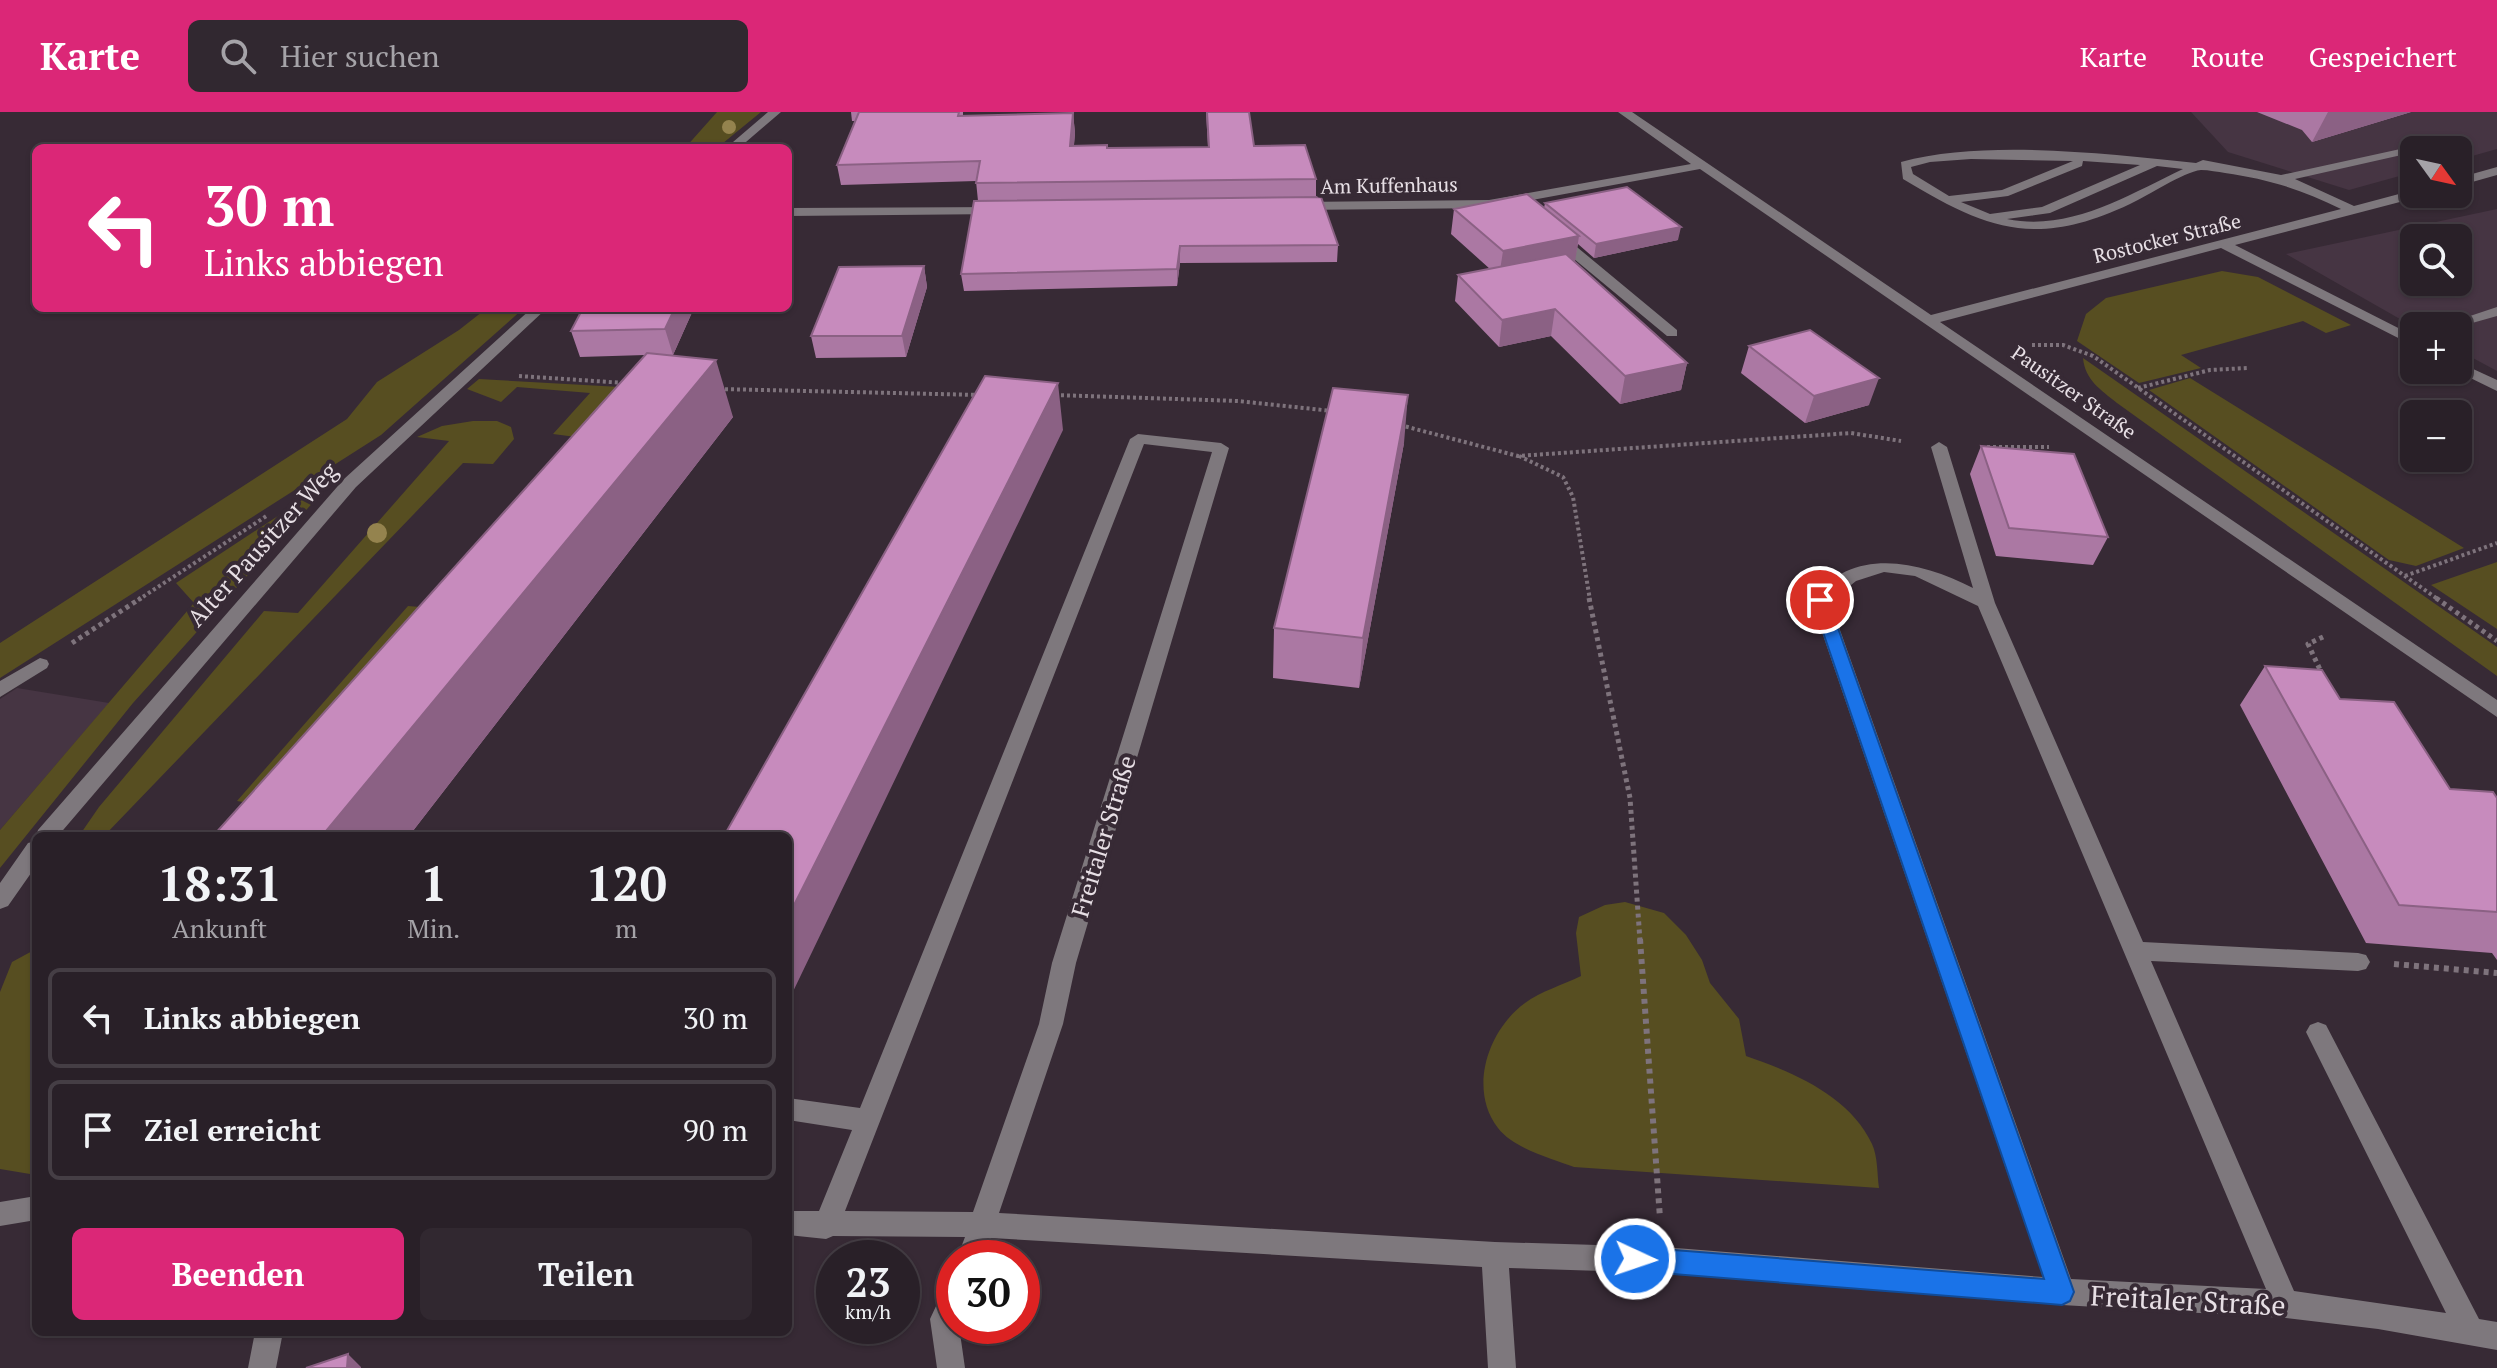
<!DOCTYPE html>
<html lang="de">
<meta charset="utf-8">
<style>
body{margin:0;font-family:"PT Serif",serif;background:#312830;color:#f1f3f6;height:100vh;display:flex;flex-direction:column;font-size:30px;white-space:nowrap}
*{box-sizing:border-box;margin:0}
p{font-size:26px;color:#a5a3a8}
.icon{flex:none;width:44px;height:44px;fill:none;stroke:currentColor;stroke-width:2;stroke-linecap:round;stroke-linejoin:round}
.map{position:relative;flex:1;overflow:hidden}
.side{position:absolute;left:32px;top:720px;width:760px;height:504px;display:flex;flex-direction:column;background:#292028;border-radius:12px;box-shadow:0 2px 6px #0004,0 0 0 2px #453e45}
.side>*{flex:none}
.hud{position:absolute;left:32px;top:32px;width:760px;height:168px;border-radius:12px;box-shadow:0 2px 6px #0004,0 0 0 2px #453e45;background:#db2777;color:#fff;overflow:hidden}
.needle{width:52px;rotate:123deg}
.controls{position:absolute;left:2400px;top:24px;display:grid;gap:16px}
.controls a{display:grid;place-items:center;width:72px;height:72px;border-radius:12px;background:#292028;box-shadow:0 2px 6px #0004,0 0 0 2px #453e45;font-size:40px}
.speed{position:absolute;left:816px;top:1128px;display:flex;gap:16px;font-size:40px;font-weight:700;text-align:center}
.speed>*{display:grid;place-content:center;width:104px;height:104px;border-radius:50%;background:#292028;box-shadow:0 2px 6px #0004,0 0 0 2px #453e45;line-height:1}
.speed small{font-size:20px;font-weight:400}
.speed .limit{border:12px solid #d22;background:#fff;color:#111}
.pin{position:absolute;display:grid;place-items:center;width:68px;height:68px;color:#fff;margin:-34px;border:4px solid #fff;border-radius:50%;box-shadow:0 2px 8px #0007}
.me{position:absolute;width:88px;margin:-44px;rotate:93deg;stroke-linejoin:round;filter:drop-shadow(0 0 6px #0008)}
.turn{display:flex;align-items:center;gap:28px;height:168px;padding:0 40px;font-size:36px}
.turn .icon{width:104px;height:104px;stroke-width:2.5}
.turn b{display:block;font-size:56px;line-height:68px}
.eta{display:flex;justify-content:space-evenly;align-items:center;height:136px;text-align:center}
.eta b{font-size:48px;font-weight:700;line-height:56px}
.action{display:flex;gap:16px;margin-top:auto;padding:16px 40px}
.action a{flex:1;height:92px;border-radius:12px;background:#db2777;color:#fff;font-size:32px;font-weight:700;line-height:92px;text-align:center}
.action a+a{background:#312830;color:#f1f3f6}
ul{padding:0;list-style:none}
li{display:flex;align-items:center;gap:24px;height:100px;margin:0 16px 12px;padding:0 24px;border:4px solid #453e45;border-radius:12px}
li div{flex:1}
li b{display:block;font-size:30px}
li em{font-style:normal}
header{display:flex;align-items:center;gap:48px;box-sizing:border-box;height:112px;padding:0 40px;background:#db2777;color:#fff}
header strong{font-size:38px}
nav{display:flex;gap:44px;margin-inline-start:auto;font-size:28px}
.search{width:560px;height:72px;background:#312830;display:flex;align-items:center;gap:20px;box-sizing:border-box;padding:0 28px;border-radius:12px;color:#a5a3a8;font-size:30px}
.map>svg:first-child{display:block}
.built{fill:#463543;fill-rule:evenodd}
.green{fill:#574e21}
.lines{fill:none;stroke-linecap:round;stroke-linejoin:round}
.path-far2{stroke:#7e737c;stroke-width:4;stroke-dasharray:3 3;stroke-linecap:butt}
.path-far1{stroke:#7e737c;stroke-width:5;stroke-dasharray:4 4;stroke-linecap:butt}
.path{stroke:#7e737c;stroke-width:6;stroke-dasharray:5 5;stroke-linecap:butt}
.minor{fill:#7e787d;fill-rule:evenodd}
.tree{fill:#94834e}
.wall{fill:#ab78a3}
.shaded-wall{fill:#8b6184}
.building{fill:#c78bbd;stroke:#8b6184;stroke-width:2}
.route{fill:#1a73e8;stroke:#114b97;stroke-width:2}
.labels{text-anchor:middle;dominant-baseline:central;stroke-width:8;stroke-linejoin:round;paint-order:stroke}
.far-street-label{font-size:20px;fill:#e7dfe5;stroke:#372a35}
.street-label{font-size:24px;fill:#e7dfe5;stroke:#372a35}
.near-street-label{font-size:28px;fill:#e7dfe5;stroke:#372a35}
</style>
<header>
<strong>Karte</strong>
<div class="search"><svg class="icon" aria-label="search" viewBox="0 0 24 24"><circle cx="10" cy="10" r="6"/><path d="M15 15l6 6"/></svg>Hier suchen</div>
<nav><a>Karte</a><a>Route</a><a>Gespeichert</a></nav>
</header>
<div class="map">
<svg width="2497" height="1256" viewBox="0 0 2497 1256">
<rect width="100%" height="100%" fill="#372a35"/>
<path class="built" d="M2191,0H2497V37L2458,48V38H2414V60L2349,78L2228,40Z
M2497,97V259L2458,238V214L2414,215L2286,142ZM2414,126H2458V170H2414Z
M17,576L109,591L0,718V587Z"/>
<path class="green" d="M717,0H761L717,36H685Z
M2222,159L2258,165L2351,213L2326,221L2303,209L2181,243L2201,256L2139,271L2077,229L2086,202L2106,186Z
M487,196H524L381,323L0,566V531L347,307L377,270L459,218Z
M2083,246L2497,535V564L2117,291C2101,278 2085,268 2083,246Z
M2190,266L2464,436L2416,454L2389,448L2149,278Z
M479,267L620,275L576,325L553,322L590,281L517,275L501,290L467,277Z
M473,309H497L511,315L514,327L493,352L463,351L104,724H79L99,695L264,499L298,501L449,329L417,325L442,314Z
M334,367L133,591L0,756V718L194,491L176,471Z
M2497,450V517L2431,473Z
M408,494L432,496L279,696L237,689Z
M1625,790L1664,801L1686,823L1702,848L1710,871L1739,907L1746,944C1793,960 1850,984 1872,1032C1878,1045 1877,1062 1879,1076L1574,1055C1551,1046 1514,1037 1498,1016C1468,977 1488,918 1525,891C1541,879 1563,873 1581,864L1576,821L1579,805L1605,793Z
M36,837V1063L0,1057V880L12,850Z"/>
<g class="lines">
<path class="path-far2" d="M2032,233H2063L2093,244L2439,488
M519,264L625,271
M2138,276L2210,258L2247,256
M719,277L981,283
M1055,283L1238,289L1332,299
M1400,313L1518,344L1851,321L1901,329
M1987,335H2049
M1519,344L1563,365L1573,385L1590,488
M2405,464L2497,431
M138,488L268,403"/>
<path class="path-far1" d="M1589,486L1630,686L1640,829
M2436,486L2497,529
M72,531L141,486
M2323,564L2308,532L2325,524"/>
<path class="path" d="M1640,827L1660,1106
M2394,852L2497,861"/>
<path class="minor" d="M768,0H781L739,36H726Z
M1618,0H1632L1931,203L2341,97C2303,78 2268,67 2225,61C2218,60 2209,58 2201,58C2183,60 2148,84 2130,92C2035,137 1986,117 1903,67L1901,50C1987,27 2106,42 2196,51L2203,48L2281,63L2437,29V35L2295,67L2354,94L2414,78V82H2421L2419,85L2235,133L2414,224V234L2221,136L1940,210L2497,588V605L1700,57L1489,96L1300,98L1294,94L1300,90L1489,88L1691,52ZM1971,47L2073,49L2002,78L1949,84L1913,62L1911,55L1930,50ZM2083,49L2140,53L2042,95L1990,102L1961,90L2008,84L2082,54ZM2157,54L2183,57C2128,83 2070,120 2007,107L2050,101Z
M2497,55V63L2458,74V66Z
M1005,95V101L1000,102L788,104V96Z
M1550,121H1560L1677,218V224H1667L1550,127Z
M2497,195V204L2458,215L2440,214Z
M532,196H547L356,375L58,724L36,725L38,718L344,367Z
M2458,250L2497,268V279L2454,258H2458Z
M1138,322L1221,331L1229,336L1076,851L1063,912L999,1101L1495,1130L1663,1135L2043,1165L1811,488C1853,433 1920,449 1973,476L1931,335L1939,330L1947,335L1995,491L2143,830L2358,841L2366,843L2370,850L2366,857L2358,859L2151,849L2294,1179L2446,1201L2306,920L2310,913L2318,910L2326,913L2479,1207L2497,1210V1238L2378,1217L2286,1206L2062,1193L1663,1161L1509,1156L1516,1256H1488L1482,1155L991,1126L985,1146H957L965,1125L833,1124L826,1127L788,1123V1099H819L852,1018L788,1008V986L860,996L1130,327ZM1144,332L1212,340L1052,851L1039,912L973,1100L845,1099ZM1884,460L1915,464L1978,494L2266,1177L2071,1167L1830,490L1856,469Z
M40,546L47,548L49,552L47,556L0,585V569Z
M36,729V754L8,794L0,797V771L28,731Z
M36,1084V1108L0,1114V1090Z
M954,1174V1214H959L965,1256H937L930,1207L944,1177Z
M255,1220H283L276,1256H248Z"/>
</g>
<g class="tree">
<circle cx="729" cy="15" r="7"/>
<circle cx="377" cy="421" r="10"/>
</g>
<path class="wall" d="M851,0H963V4L1073,1L1075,21L1074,33L1107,36L1208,35L1206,0H1249L1254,34L1316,67V85L1338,133L1337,150L1180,151L1177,174L964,179L961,162L978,89L976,69L841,73L837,53L855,9H852Z
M2257,0H2411L2312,30L2302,18Z
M1545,91L1678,128L1594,146L1578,132L1574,150L1687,251L1681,278L1620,292L1551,224L1499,235L1455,189L1458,163L1490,157L1451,122L1454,97L1544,96Z
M924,154L927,175L906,245L816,246L811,224Z
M694,196L673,243H667L733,305L409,724H213L645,243L580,245L571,219Z
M1749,234L1869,293L1805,311L1741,261Z
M1404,331L1359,576L1273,566L1274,516Z
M1981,334L2108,425L2093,453L1996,444L1970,362Z
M2265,554L2340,587L2450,677L2497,686V848L2492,841L2366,831L2240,593Z"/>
<path class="shaded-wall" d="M2328,0H2411L2312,30Z
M1073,1L1075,21L1072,53L1070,34Z
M1681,115L1678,128L1594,146L1596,132Z
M1579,124L1575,150L1499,165L1503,139Z
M1180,134V151L1177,174V157Z
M924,154L927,175L906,245L902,224Z
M675,196H694L673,243L665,217Z
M1555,197L1551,224L1499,235L1502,208Z
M716,248L733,305L409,724H322Z
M1687,251L1681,278L1620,292L1625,264Z
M1879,266L1869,293L1805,311L1814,284Z
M1058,271L1063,318L788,890V805Z
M1408,283L1404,331L1359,576L1363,526Z
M348,1242L361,1255V1256H347Z"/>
<path class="building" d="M859,0H959L958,4L1073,1L1070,34L1107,33V36L1209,35L1207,0H1249L1254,34L1305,33L1316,67L976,71L980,49L837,53Z
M1627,75L1681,115L1596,132L1545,91Z
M1527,82L1579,124L1503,139L1454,97Z
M1321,85L1338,133L1180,134L1177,157L961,162L974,89Z
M1566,142L1687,251L1625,264L1555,197L1502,208L1458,163Z
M924,154L902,224H811L839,155Z
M583,196H675L665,217L571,219Z
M1810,218L1879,266L1814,284L1749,234Z
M647,241L716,248L322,724H213Z
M985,264L1058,271L788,805V724H724Z
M1333,276L1408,283L1363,526L1274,516Z
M1981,334L2074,342L2108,425L2009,416Z
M2265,554L2322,558L2340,587L2394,590L2450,677L2493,680L2497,686V800L2399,793Z
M348,1242L347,1256H306Z"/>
<path class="route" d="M1820,483L1828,488L2074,1180L2070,1189L2062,1193L1635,1159L1626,1156L1623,1147L1626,1139L1635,1135L2044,1167L1812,488Z"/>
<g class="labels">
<g class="far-street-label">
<text transform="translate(1389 73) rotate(-1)">Am Kuffenhaus</text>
<text transform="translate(2167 126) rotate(-14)">Rostocker Straße</text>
<text transform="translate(2074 280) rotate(35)">Pausitzer Straße</text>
</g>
<g class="street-label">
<text transform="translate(262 432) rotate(-48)">Alter Pausitzer Weg</text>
<text transform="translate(1103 724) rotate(-73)">Freitaler Straße</text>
</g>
<g class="near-street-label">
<text transform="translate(2188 1188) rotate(3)">Freitaler Straße</text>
</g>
</g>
</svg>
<div class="controls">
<a><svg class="needle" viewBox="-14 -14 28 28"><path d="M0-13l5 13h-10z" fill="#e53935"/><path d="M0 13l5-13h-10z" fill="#a5a3a8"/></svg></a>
<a><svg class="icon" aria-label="search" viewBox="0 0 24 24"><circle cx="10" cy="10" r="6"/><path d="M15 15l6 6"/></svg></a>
<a>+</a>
<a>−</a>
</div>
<div class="speed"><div>23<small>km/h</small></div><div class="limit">30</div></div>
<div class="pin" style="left:1820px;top:488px;background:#d93025"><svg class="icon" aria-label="arrive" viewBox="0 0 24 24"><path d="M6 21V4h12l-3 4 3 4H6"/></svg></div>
<svg class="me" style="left:1635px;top:1147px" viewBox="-20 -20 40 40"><circle r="17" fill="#1a73e8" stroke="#fff" stroke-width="3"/><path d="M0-11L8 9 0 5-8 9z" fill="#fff"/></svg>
<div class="hud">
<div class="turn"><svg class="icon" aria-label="left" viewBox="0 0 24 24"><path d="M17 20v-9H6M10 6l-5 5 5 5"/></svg><div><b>30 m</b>Links abbiegen</div></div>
</div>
<section class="side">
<div class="eta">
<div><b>18:31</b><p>Ankunft</p></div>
<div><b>1</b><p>Min.</p></div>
<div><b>120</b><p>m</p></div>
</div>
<ul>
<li><svg class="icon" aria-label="left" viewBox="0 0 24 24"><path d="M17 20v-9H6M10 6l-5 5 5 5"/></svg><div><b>Links abbiegen</b></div><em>30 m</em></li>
<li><svg class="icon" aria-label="arrive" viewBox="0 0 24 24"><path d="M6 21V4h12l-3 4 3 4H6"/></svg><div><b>Ziel erreicht</b></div><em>90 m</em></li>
</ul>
<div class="action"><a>Beenden</a><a>Teilen</a></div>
</section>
</div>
